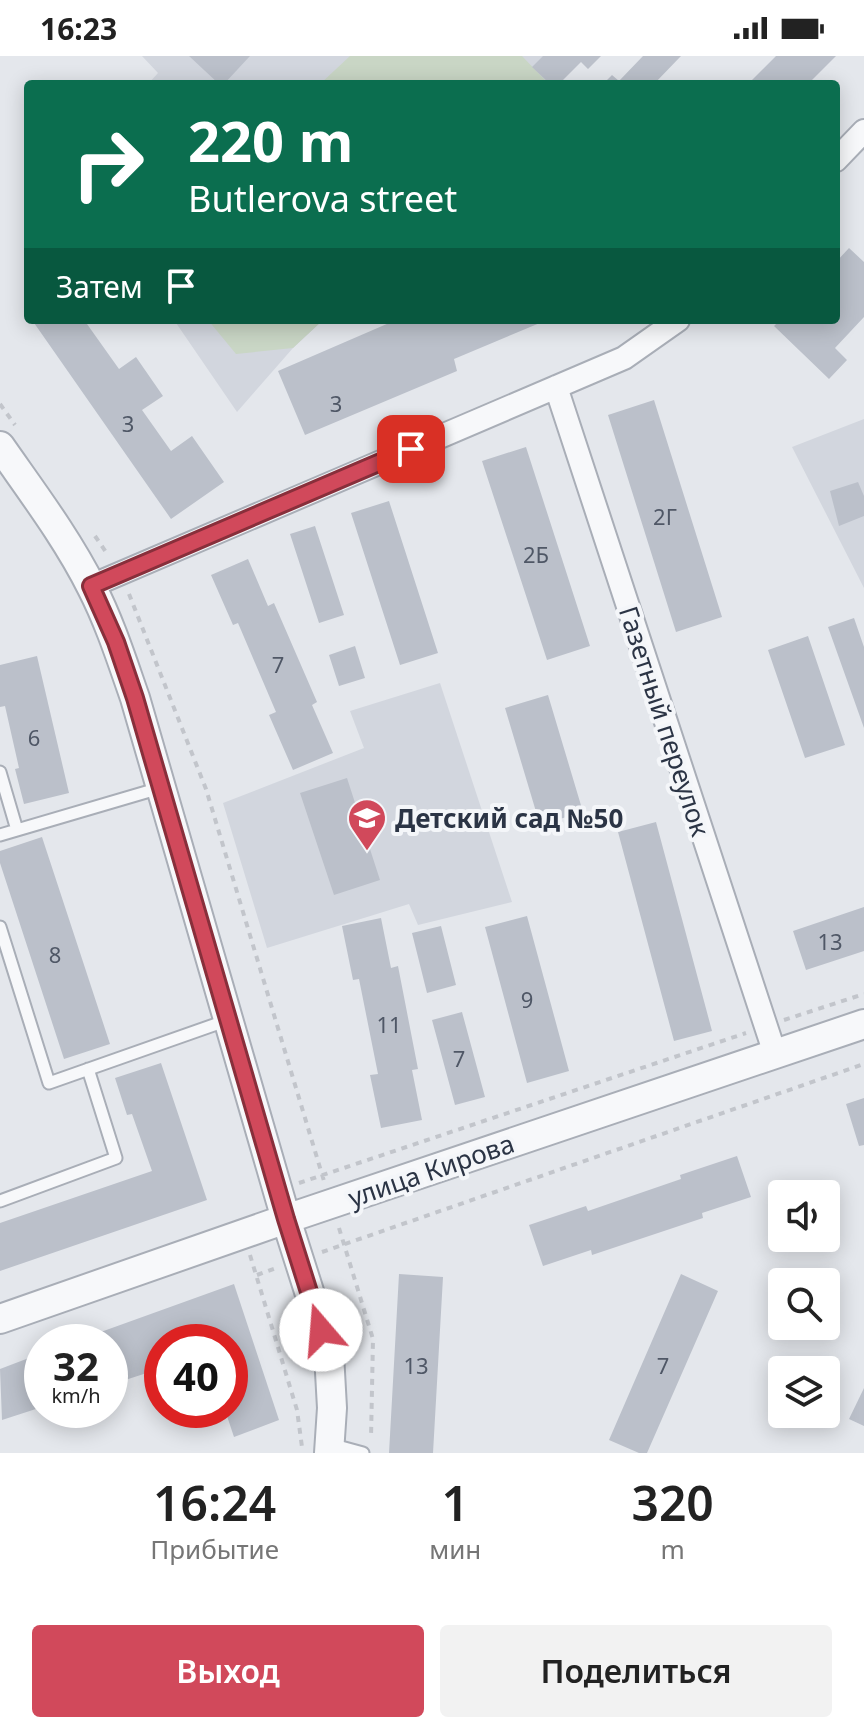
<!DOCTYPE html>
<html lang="ru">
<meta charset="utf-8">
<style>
body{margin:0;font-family:"Noto Sans",sans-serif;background:#f2f2f2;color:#222;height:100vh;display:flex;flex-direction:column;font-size:30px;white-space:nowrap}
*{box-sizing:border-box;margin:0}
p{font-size:26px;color:#767676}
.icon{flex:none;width:44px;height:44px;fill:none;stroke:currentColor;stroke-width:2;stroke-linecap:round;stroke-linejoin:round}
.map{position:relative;height:1397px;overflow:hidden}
.side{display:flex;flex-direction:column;background:#fff;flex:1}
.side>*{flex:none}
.guide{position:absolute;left:24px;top:24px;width:816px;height:244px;border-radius:8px;box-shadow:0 4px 20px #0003;background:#0b6e4f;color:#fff;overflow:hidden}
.buttons{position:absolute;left:768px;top:1124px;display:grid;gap:16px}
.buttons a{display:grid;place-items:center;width:72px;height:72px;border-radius:8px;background:#fff;box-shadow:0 4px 20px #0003;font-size:40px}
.speed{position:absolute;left:24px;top:1268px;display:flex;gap:16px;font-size:40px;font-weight:700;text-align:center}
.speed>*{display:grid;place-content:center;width:104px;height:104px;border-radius:50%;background:#fff;box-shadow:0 4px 20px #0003;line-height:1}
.speed small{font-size:20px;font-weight:400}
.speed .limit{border:12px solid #d22;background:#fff;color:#111}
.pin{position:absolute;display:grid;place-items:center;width:68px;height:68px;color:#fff;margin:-34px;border-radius:16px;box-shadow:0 4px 12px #0006}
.me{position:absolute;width:88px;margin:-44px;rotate:342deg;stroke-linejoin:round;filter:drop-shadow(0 0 6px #0008)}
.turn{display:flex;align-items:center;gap:28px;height:168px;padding:0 32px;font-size:36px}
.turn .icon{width:104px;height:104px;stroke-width:2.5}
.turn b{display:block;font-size:56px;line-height:68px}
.then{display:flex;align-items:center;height:76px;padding:0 32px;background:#0003;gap:16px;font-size:30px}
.eta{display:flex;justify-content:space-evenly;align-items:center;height:136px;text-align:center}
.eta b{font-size:48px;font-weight:600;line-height:56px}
.primary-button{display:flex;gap:16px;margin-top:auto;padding:16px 32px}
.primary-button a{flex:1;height:92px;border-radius:8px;background:#d1495b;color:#fff;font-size:32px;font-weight:600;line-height:92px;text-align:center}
.primary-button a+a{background:#f2f2f2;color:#222}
.status{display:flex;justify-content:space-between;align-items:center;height:56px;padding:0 40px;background:#fff;direction:ltr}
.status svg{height:22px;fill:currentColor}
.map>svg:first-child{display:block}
.built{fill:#d2d6de}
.green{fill:#c9d6c5}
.building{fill:#bbc0ca}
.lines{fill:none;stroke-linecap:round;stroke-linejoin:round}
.service-casing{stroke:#a9aeb7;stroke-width:15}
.minor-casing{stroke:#a9aeb7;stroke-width:26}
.tertiary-casing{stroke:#a9aeb7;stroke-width:32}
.path{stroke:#c2c5cb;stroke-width:4;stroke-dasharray:6 6;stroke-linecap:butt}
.service{stroke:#f7f8fa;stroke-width:11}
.minor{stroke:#f7f8fa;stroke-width:22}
.tertiary{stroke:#f7f8fa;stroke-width:28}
.route-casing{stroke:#882f3b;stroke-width:20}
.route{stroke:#d1495b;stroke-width:14}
.labels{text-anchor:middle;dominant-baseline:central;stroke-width:8;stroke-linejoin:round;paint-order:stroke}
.number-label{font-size:22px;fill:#4f5766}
.street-label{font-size:26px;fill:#2b3445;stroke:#f4f6f9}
.poi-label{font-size:26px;font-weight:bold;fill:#2b3445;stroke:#f4f6f9;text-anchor:start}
</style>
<div class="status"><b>16:23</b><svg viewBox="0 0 49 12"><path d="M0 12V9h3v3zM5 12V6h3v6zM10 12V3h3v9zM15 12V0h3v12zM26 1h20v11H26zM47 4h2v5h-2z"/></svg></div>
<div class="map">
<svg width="864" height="1397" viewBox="0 0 864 1397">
<rect width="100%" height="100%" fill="#e4e7ec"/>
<path class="built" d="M142,0H543L550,28H148L158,17Z
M174,264H323L293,292L237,356Z
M864,363V532L792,391Z
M440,627L512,846L418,869L409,848L267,892L223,747L364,692L350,655Z"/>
<path class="green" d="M350,0H522L546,25L545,28H320Z
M208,264H323L293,292L236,298Z"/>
<path class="building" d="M189,0H250L224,28H219Z
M543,0H601L588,13L581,6L559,28H550L532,11Z
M643,0H681L654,28H603L612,19L619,25Z
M776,0H836L808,28H748Z
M849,192L864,206V261L835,292L847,304L829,323L774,270L780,264H836V206Z
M32,264H93L87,268L119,313L136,301L163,340L142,354L171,395L192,380L224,426L171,463Z
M396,264H547L454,303L457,315L305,379L278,315Z
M654,344L722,561L676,576L608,359Z
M526,391L590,590L547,604L482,405Z
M858,426L864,440V460L839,470L830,435Z
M389,445L438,597L400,609L351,457Z
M315,470L344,559L319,567L290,478Z
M248,503L268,550L274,547L317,646L312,649L333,697L293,714L269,659L276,656L238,567L233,569L211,519Z
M854,562L864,591V672L828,571Z
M808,580L845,689L805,702L768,594Z
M355,590L365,622L339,630L329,599Z
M37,600L69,737L24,748L15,713L19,712L5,650L0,651V609Z
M548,639L583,756L540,769L505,652Z
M347,722L380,824L334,839L300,737Z
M656,766L712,975L674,985L618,776Z
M42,781L110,988L64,1003L0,807V795Z
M864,851V895L806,914L793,875Z
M527,860L569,1015L527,1027L485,871Z
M381,862L391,912L398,910L418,1013L412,1014L422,1064L381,1072L370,1019L378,1018L359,923L353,924L342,870Z
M441,870L456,929L427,937L412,877Z
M462,956L485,1041L455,1049L432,964Z
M161,1007L207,1144L0,1215V1167L152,1115L132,1058L127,1059L115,1022Z
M864,1042V1089L859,1090L846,1048Z
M737,1100L751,1141L702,1157L703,1162L592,1199L591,1194L543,1210L529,1169L586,1150L588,1155L681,1123L680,1119Z
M399,1218L443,1221L433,1397H389Z
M681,1218L718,1235L647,1397H639L609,1384Z
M234,1228L279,1364L234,1381L225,1354H230V1286H162V1312L110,1329V1286H73Z
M42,1297V1351L2,1364L0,1313Z
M864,1332V1370L849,1363Z"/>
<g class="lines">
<g class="service-casing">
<path id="service" d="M0,716L17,774
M0,779L160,732
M0,871L49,1027L228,964
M0,1145L116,1102L88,1013
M330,1388L363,1397"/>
</g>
<g class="minor-casing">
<path id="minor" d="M836,104L864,75
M556,331L775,998
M91,530L624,302L678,264"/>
</g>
<g class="tertiary-casing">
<path id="tertiary" d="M0,390C32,436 67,482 92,532C110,567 122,605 135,642L286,1163L329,1298L332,1352L329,1397
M0,1263L286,1163L864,968"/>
</g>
<path class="path" d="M0,348L15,369
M95,480L108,499
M129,538L206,733L324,1125
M784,964L864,938
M299,1127L746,977
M339,1172L373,1283L371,1382
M322,1196L864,1008
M250,1199L297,1354L302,1391
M257,1219L276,1212"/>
<use href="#service" class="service"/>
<use href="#minor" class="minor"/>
<use href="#tertiary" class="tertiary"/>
</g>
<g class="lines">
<g class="route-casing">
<path id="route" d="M321,1274L286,1163L135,642L116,586L91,530L411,393"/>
</g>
<use href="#route" class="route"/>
</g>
<defs>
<g id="school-pin" transform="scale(2)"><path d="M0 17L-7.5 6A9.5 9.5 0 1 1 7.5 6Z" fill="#d1495b" stroke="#f4f6f9"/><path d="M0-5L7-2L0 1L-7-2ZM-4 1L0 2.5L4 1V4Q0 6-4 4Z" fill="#fff"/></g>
</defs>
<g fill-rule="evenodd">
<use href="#school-pin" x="367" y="762"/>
</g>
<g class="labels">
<g class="number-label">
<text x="336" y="347">3</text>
<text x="128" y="367">3</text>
<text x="665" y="460">2Г</text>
<text x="536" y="498">2Б</text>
<text x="278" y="608">7</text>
<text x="34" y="681">6</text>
<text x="830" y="885">13</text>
<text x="55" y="898">8</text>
<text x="527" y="943">9</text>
<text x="389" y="968">11</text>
<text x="459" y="1002">7</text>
<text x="416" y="1309">13</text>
<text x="663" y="1309">7</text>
</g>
<g class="street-label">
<text transform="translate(665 665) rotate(72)">Газетный переулок</text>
<text transform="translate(431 1114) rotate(-19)">улица Кирова</text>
</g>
<g class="poi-label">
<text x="395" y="762">Детский сад №50</text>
</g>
</g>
</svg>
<div class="buttons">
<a><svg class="icon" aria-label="sound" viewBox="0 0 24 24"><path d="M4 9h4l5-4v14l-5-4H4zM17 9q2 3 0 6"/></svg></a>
<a><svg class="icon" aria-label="search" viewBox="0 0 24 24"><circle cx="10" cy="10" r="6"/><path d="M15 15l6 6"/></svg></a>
<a><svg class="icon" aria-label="layers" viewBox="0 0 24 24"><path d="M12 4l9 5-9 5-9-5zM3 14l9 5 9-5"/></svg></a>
</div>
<div class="speed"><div>32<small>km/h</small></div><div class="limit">40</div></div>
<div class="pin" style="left:411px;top:393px;background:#d93025"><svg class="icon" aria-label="arrive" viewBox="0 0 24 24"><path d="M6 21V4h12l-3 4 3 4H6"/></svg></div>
<svg class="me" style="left:321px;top:1274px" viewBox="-20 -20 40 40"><circle r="19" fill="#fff"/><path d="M0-13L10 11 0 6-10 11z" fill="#d1495b"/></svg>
<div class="guide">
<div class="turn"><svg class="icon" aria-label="right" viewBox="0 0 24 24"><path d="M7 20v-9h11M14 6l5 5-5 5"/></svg><div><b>220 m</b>Butlerova street</div></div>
<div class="then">Затем<svg class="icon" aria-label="arrive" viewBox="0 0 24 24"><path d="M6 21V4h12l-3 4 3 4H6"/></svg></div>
</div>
</div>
<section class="side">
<div class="eta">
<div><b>16:24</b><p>Прибытие</p></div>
<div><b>1</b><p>мин</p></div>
<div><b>320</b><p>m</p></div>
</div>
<div class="primary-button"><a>Выход</a><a>Поделиться</a></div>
</section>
